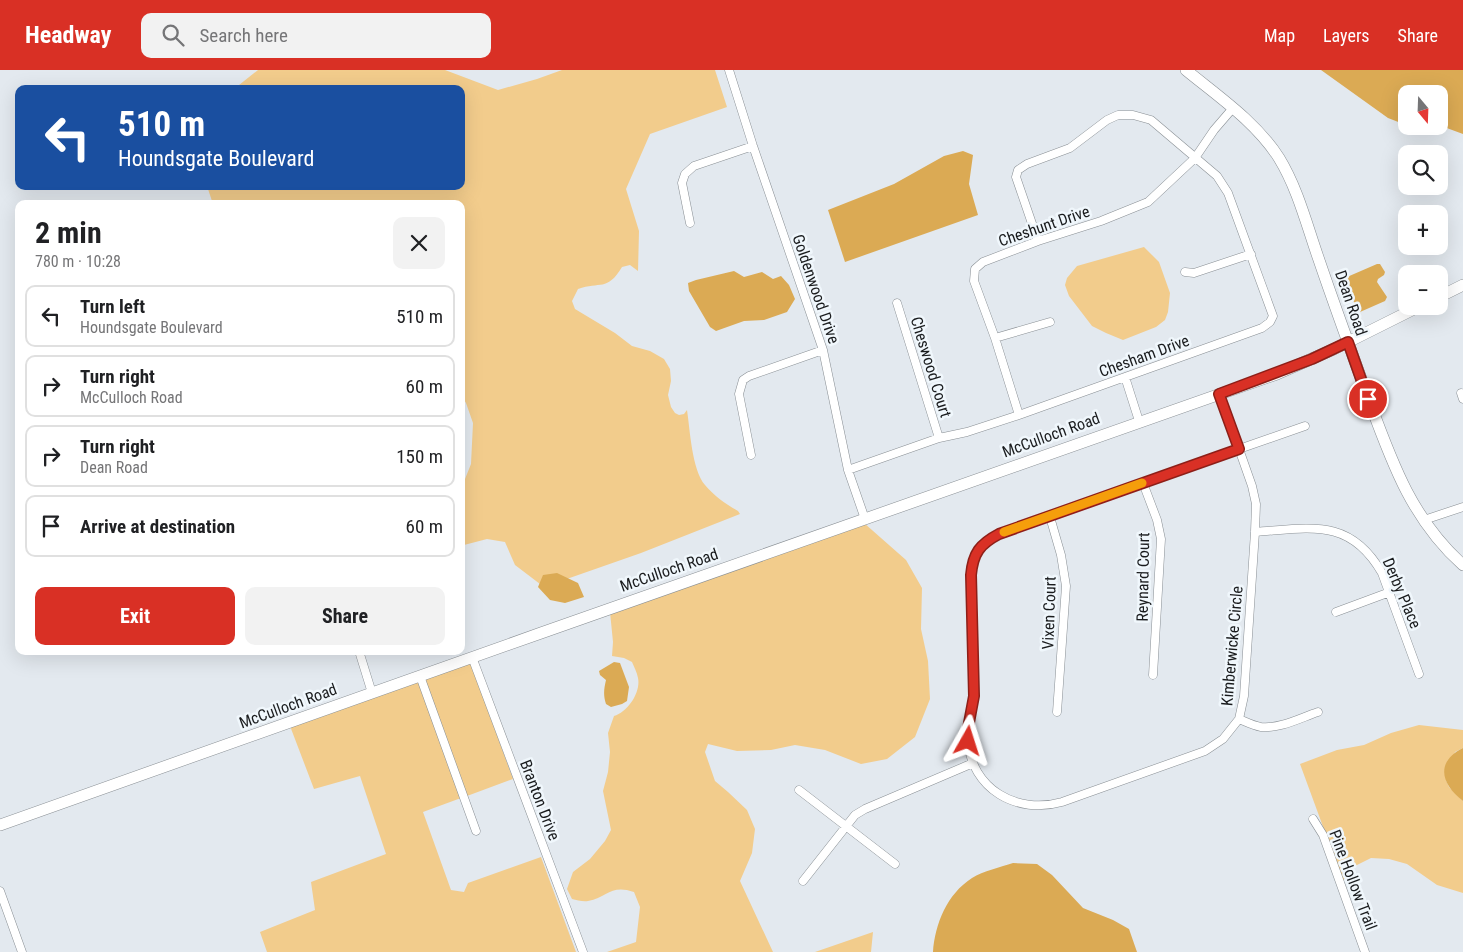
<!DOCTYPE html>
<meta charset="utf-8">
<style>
body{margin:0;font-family:"Roboto Condensed",sans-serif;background:#f2f2f2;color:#202124;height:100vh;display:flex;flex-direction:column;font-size:19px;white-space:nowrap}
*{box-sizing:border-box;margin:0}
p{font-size:16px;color:#757577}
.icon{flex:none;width:28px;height:28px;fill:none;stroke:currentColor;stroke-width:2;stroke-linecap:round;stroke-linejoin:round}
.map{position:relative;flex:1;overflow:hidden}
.details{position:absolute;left:15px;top:130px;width:450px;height:455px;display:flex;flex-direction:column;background:#fff;border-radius:10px;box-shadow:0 5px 20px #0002}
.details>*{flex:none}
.banner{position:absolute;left:15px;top:15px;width:450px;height:105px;border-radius:10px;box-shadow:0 5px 20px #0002;background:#1a4fa0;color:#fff;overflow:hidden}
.needle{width:32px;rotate:161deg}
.controls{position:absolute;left:1398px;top:15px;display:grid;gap:10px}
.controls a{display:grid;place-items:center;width:50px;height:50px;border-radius:10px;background:#fff;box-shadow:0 5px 20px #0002;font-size:25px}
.pin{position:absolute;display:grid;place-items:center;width:42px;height:42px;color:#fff;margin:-21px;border:2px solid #fff;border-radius:50%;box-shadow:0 1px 5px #0007}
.me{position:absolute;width:55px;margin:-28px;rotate:6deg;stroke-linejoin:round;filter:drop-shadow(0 0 4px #0008)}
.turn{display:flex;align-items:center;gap:18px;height:105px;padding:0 20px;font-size:22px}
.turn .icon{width:65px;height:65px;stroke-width:2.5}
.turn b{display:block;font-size:35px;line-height:42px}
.round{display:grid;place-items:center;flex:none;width:52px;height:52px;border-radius:10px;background:#f2f2f2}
.headline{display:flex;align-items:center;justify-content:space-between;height:85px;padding:0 20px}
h1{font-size:30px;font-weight:700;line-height:38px}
.cta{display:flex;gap:10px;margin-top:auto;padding:10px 20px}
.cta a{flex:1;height:58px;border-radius:10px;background:#d93025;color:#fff;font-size:20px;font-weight:700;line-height:58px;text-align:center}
.cta a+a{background:#f2f2f2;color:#202124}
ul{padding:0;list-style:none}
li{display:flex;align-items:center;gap:15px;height:62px;margin:0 10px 8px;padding:0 10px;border:2px solid #e0e0e0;border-radius:10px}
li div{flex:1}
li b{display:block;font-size:19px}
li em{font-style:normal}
header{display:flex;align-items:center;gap:30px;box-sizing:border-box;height:70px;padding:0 25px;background:#d93025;color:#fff}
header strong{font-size:24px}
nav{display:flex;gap:28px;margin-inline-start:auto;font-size:18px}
.search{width:350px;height:45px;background:#f2f2f2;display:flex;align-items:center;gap:12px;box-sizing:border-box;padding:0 18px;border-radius:10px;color:#757577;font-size:19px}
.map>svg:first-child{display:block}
.green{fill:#f2cc8c}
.water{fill:#dbaa54}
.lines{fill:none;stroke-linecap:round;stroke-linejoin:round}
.street-casing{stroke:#898f94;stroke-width:9}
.secondary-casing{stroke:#898f94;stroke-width:12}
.street{stroke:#fff;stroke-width:8}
.secondary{stroke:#fff;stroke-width:11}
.route-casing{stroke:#8d1f18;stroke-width:12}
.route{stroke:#d93025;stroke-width:9}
.slow{stroke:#f59e0b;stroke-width:9}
.labels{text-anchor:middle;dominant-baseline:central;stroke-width:5;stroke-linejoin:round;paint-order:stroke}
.street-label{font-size:16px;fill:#191b1d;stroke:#f0f7fc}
</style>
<header>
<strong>Headway</strong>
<div class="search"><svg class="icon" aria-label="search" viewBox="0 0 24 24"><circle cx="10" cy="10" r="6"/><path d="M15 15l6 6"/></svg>Search here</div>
<nav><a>Map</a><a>Layers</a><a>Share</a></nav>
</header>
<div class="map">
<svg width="1463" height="882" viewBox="0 0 1463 882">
<rect width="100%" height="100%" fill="#e3e9ef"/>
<path class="green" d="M258,0H445L498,20L537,9L562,0H715L727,37L650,64L626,119L639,161L638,201L630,195L622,197C607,222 600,211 578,219L572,231L575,239L615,263L632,276L650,281L664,289L670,299L671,311L668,325L671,337L675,343L679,345L684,344L687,340C690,360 692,400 705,415C714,426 726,434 738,441L740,444L641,483L561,511L540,514L515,495L505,472L487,469L464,475L461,472V419L471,394L473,353L466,333L461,325V134H213L207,116H461V19H234Z
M1144,177L1159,192L1170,223L1168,242L1165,250L1156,257L1123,270L1106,263L1092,256L1069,226L1065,215L1067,208L1077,196Z
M864,453L906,490L922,518L921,559L928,591L930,629L915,667L887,689L861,694L825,680L795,675L771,680L737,681L708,674L705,682L715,711L728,722L747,740L755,759L752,783L740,811L773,882H607L636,872L640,837L634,822C611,814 608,827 588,831C583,832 577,830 572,829L567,819L573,802L590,789L605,771L611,760L603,721L608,702L610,682L608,663L614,646C628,642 641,622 638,608C637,602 634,597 632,592L624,588L612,586L613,572L610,542Z
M470,591L513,709L467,726L424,608Z
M418,610L461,728L423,742L451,820L464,822L468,813L541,787L576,882H267L260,862L315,840L311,812L386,784L360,706L314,719L290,656Z
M1419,655L1463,660V678L1455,682L1446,710L1449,717L1463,731V823L1437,815L1407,794L1389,789L1371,788L1353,797L1343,811L1300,694L1337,680L1364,675L1391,663Z
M873,862L871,882H815Z"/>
<path class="water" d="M1321,0H1463V64L1444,57L1423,61L1410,56H1439V24H1406V55L1388,48Z
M963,81L973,85L969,114L978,145L845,192L828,140L894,114L944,86Z
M1377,194H1380L1385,202L1384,205L1378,209L1377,212L1387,227L1385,231L1360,242L1356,238L1346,209L1347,207Z
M734,201L744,207L762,202L773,209L781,206L789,215L795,229L787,242L764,250L744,251L716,261L710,257L689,221L688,213L696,210Z
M557,503L578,513L584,527L565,533L550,530L538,517L543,505Z
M614,592L620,593L629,617L627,631L622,634L611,637L606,634C603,625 604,619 606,610L600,605L599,601Z
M1463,678V731C1441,714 1435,692 1463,678Z
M1013,793L1037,794L1052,805L1083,838L1113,850L1129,859L1137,882H933C935,854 947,824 972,808C983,801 1001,797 1013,793Z"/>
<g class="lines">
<g class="street-casing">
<path id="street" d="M729,0L753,76L823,280L848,400L865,449
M690,153L682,113L685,104L694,96L753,76
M1185,202L1194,203L1251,184
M897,233L939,368
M995,268L1050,252
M1125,307L1139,351
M1219,323L1239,379L1305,356
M1461,323L1463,329
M1019,345L995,268L974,211L975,199L983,192L1038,171L1101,151L1148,132L1195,88L1214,60L1233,38
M1239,379L1252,416L1256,434L1255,462L1244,626L1239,649L1223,669L1205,681L1062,732C1017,745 971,719 968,670C966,653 974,637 973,620C973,582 972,544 971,505C973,483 980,474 999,464Z
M751,385L739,324L743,310L749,306L823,280
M848,400L939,368L967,362L1019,345L1262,258L1270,252L1273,246L1228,123L1217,106L1151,50L1133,45H1118L1107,50L1070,78L1027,94L1018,100L1016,107L1038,171
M1143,413L1157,450L1161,469L1153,605
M1050,447L1061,485L1066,516L1057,642
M1424,450L1463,437
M1255,462C1310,458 1350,447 1382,503L1419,604
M1336,542L1390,522
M359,581L372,623
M472,587L583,882
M420,606L476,761
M1239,649C1246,652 1254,656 1261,657C1280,659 1300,648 1318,642
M799,720L895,794
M1313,749L1323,765L1365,882
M803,811L855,745L865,739L973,693
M0,821L22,882"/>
</g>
<g class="secondary-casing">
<path id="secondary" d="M1186,0C1219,27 1256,52 1279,88C1298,119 1307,156 1319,190C1334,234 1350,278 1366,322C1390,387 1410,448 1463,495
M1439,227L1463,215
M0,755L541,563L1277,304L1334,279L1420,236"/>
</g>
<use href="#street" class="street"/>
<use href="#secondary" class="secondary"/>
</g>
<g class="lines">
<g class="route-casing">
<path id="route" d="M968,671V658L974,626L971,505C973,483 980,474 999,464L1239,379L1219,324L1312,289L1348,272L1368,329"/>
</g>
<use href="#route" class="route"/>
<path class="slow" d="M1004,462L1142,413"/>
</g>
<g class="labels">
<g class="street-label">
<text transform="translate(1044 156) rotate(-19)">Cheshunt Drive</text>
<text transform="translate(816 219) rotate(71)">Goldenwood Drive</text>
<text transform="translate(1351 233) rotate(71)">Dean Road</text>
<text transform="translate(1144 286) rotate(-20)">Chesham Drive</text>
<text transform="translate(931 297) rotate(73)">Cheswood Court</text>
<text transform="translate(1051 365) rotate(-20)">McCulloch Road</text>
<text transform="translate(669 500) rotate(-19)">McCulloch Road</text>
<text transform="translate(1143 507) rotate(-89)">Reynard Court</text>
<text transform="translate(1402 523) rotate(67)">Derby Place</text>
<text transform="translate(1049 543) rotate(-88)">Vixen Court</text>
<text transform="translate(1232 576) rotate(-85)">Kimberwicke Circle</text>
<text transform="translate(288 636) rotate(-20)">McCulloch Road</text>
<text transform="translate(540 730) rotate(69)">Branton Drive</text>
<text transform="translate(1353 810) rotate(69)">Pine Hollow Trail</text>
</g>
</g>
</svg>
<div class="controls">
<a><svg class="needle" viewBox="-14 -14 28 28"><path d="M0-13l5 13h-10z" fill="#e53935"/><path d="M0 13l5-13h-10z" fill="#757577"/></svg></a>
<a><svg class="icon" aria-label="search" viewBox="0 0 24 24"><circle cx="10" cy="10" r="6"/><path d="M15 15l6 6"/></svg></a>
<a>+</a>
<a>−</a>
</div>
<div class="pin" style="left:1368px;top:329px;background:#d93025"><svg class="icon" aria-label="arrive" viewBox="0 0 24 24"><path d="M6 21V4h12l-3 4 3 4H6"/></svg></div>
<svg class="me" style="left:968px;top:671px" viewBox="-20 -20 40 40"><path d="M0-17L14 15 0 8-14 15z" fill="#d93025" stroke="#fff" stroke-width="4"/></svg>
<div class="banner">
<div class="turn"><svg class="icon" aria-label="left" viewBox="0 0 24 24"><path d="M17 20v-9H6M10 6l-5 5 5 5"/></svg><div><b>510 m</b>Houndsgate Boulevard</div></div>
</div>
<section class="details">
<div class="headline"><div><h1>2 min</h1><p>780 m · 10:28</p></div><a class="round"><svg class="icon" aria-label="close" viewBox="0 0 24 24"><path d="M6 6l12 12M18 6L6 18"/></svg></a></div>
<ul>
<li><svg class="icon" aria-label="left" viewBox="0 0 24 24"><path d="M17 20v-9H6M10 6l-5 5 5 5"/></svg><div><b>Turn left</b><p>Houndsgate Boulevard</p></div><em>510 m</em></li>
<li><svg class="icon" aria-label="right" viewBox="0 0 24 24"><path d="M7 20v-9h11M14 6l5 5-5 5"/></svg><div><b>Turn right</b><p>McCulloch Road</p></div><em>60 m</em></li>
<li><svg class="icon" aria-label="right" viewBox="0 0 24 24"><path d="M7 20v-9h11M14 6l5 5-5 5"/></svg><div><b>Turn right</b><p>Dean Road</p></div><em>150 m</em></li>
<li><svg class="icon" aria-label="arrive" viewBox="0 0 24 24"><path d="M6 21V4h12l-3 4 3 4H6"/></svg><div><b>Arrive at destination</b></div><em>60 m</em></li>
</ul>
<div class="cta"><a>Exit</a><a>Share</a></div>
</section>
</div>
